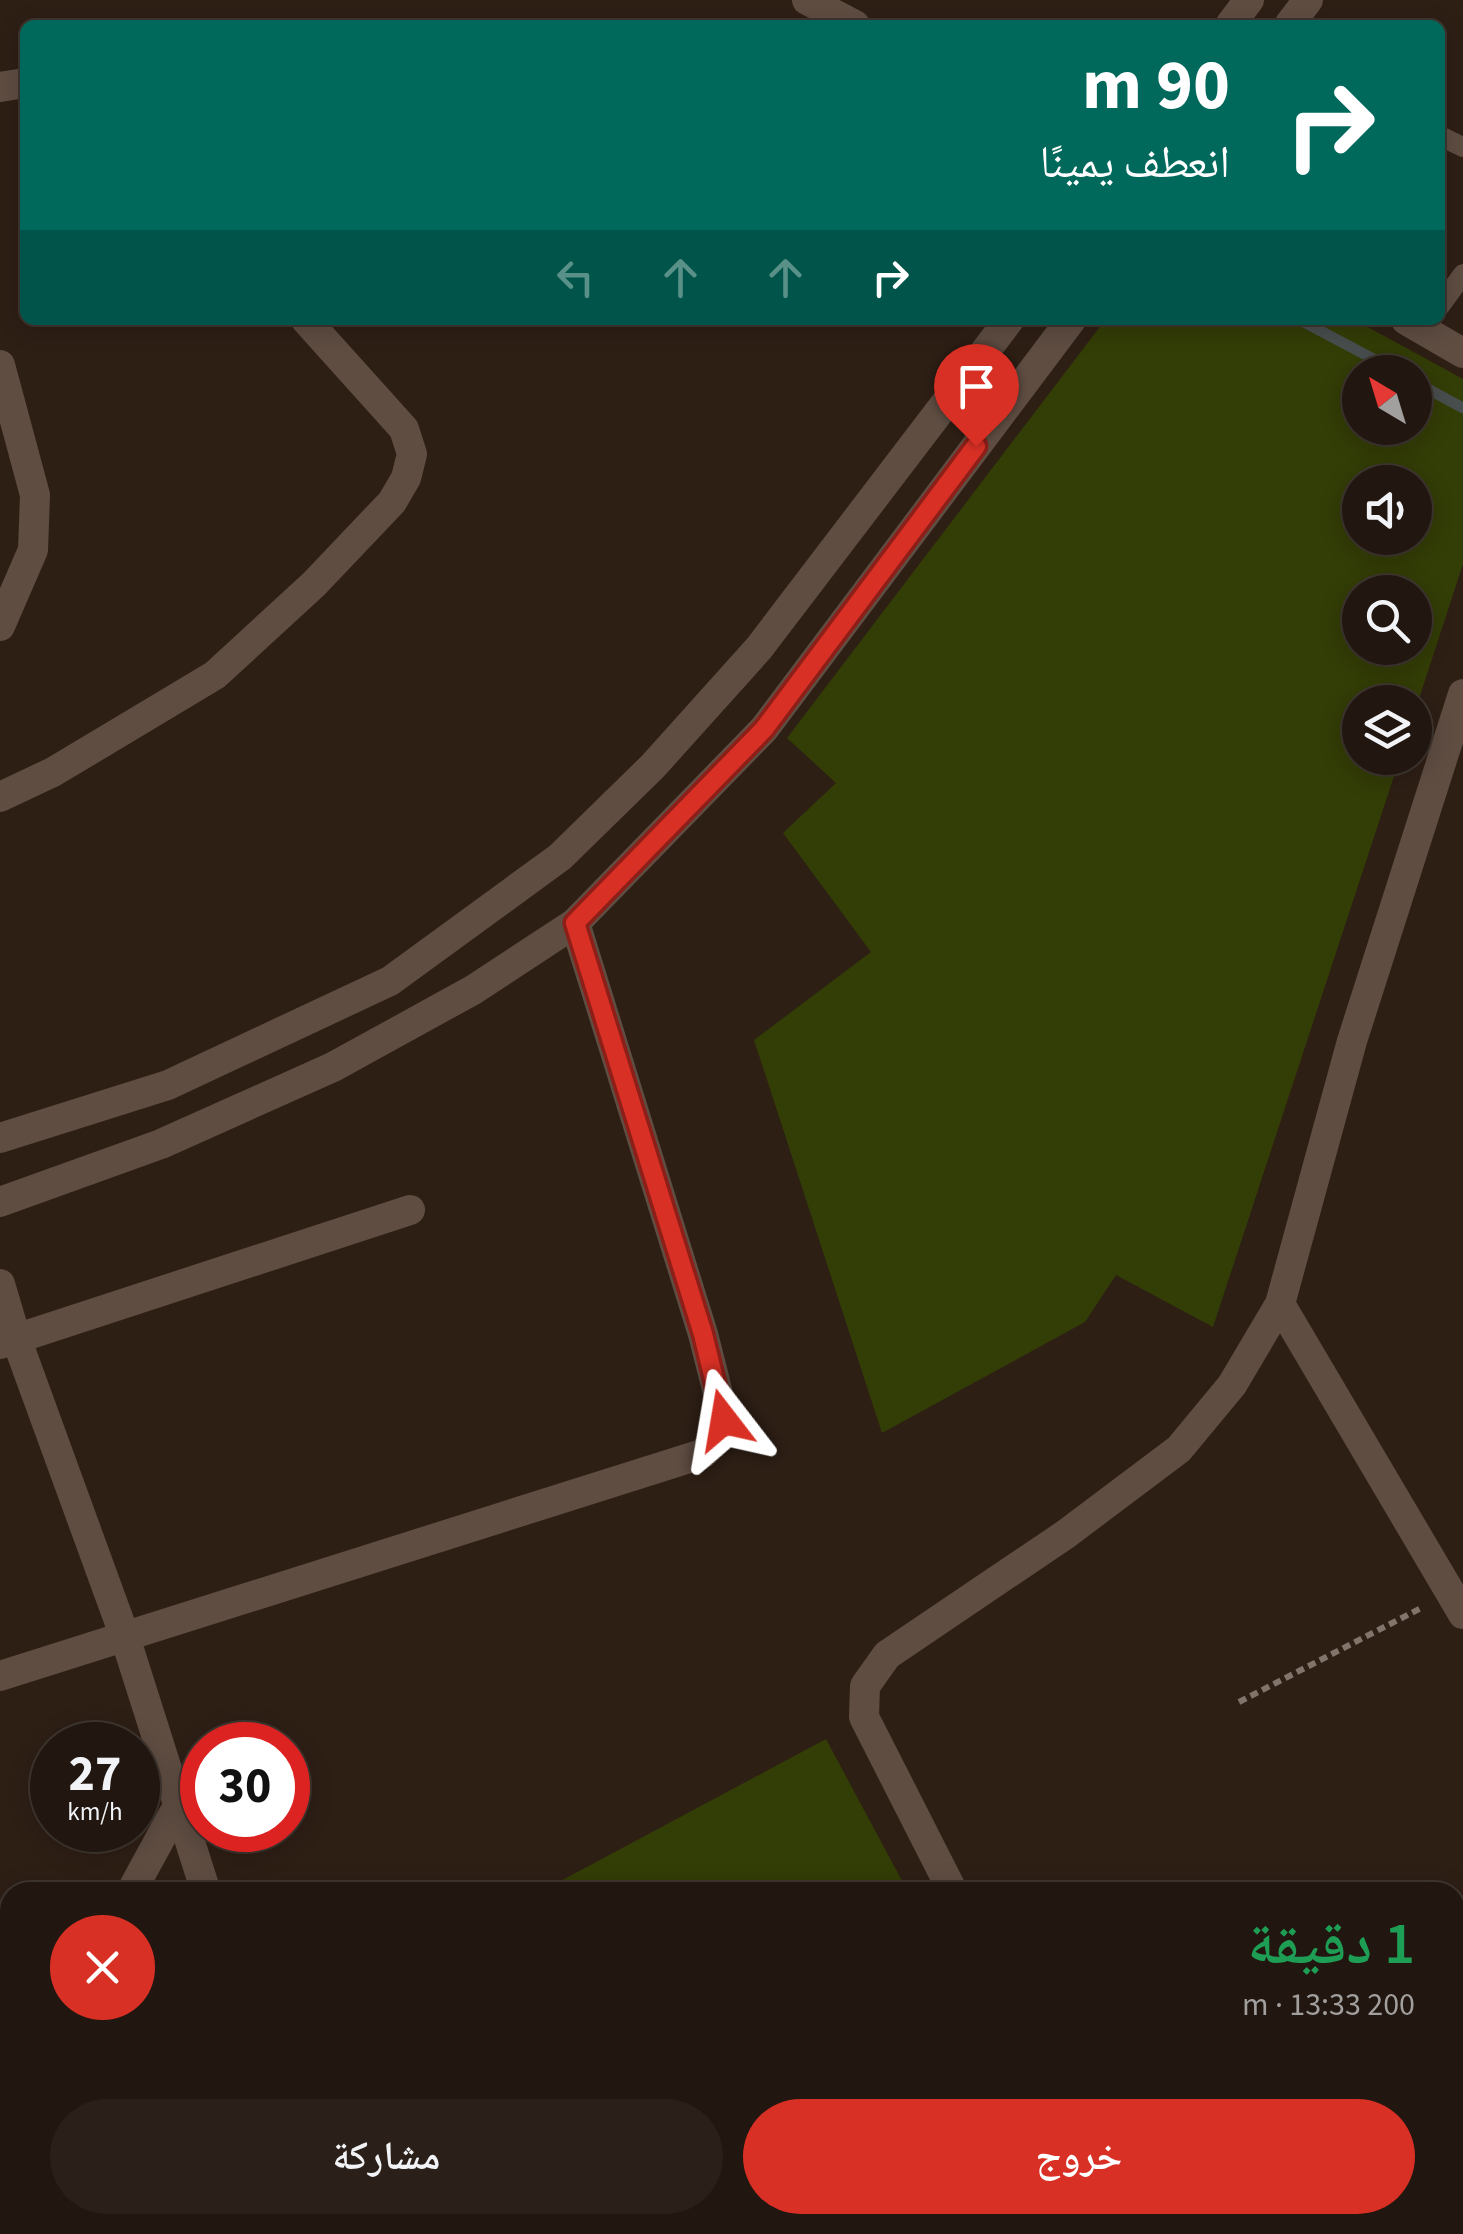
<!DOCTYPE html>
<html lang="ar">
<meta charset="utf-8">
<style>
body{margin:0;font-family:"Source Sans 3","Noto Naskh Arabic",sans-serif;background:#2a2019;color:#f1f3f6;direction:rtl;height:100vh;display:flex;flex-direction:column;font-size:38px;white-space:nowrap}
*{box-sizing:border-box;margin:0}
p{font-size:32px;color:#a29f9f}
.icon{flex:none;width:55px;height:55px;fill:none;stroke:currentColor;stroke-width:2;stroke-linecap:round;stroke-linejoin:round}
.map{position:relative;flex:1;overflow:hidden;direction:ltr}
.drawer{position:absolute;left:0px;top:1882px;width:1465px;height:352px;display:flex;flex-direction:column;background:#221710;border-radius:30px 30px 0 0;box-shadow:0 5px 25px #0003,0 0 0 2px #3f3630;direction:rtl}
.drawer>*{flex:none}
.banner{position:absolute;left:20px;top:20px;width:1425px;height:305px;border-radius:15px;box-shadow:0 5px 25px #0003,0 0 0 2px #3f3630;direction:rtl;background:#00695c;color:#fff;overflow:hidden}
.needle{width:65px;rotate:322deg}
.fabs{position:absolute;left:1342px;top:355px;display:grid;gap:20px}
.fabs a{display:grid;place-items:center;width:90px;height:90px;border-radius:50%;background:#221710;box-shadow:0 5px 25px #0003,0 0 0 2px #3f3630;font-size:50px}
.speed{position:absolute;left:30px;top:1722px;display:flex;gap:20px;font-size:50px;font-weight:700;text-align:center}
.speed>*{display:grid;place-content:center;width:130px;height:130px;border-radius:50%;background:#221710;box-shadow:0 5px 25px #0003,0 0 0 2px #3f3630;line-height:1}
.speed small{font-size:25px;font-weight:400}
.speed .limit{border:15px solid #d22;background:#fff;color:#111}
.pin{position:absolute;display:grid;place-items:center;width:85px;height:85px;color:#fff;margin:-102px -42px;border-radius:50% 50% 50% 0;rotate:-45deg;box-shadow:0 0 10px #0007}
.pin .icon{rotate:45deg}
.me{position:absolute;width:110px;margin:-55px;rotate:346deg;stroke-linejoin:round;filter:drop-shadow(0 0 8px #0008)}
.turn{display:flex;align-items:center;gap:35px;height:210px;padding:0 50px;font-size:45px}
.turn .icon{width:130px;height:130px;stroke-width:2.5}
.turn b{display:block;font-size:70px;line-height:85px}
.lanes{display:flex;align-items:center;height:95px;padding:0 50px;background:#0003;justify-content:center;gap:50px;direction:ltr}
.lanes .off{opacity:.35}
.round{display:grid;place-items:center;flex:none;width:105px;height:105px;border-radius:52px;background:#2a2019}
.headline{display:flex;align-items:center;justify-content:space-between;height:170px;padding:0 50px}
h1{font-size:60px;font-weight:600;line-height:75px;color:#1e9e55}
.primary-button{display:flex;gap:20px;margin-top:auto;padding:20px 50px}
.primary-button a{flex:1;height:115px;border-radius:60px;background:#d93025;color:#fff;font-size:40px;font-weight:600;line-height:115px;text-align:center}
.primary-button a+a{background:#2a2019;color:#f1f3f6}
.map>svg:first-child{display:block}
.green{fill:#333d06;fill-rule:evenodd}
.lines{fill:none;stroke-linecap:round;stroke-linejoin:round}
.stream{stroke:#484d4d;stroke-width:11}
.path{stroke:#81746b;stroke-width:6;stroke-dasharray:8 5;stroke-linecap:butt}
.lane{stroke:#5f4d42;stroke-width:20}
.street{stroke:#5f4d42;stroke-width:30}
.secondary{stroke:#5f4d42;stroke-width:30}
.route-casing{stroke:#8d1f18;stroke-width:25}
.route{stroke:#d93025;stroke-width:18}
</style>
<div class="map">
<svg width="1463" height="2234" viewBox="0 0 1463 2234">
<rect width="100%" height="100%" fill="#2e1f15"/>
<path class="green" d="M1105,320H1355L1463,379V564L1415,711V702H1360V758H1400L1213,1327L1116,1275L1085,1322L882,1433L754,1040L871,952L783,833L836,783L787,738ZM1360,372H1415V428H1360ZM1360,482H1415V538H1360ZM1360,592H1415V648H1360Z
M826,1739L908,1892H540Z
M667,2225H1086L1091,2234H672Z"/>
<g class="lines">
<path class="stream" d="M1300,320L1398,372
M1415,382L1463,408"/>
<path class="path" d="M1239,1702L1423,1607
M1455,1936L1463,1931"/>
<path class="lane" d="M1440,136L1463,147
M1440,306L1463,274"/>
<path class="street" d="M807,0L855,25
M0,87L25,83
M1406,320L1463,353
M0,365L35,495L33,550L0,626
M0,797L53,772L215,675L314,584L392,502L406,478L412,454L404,429L306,320
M0,1284L16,1338L125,1637L206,1892
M1280,1304L1463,1614
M0,1344L410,1210
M0,1676L702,1454L718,1439L725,1421L703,1334L575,923
M131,1892L179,1804
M953,1892L864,1717L865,1686L887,1655L1066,1534L1179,1449L1232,1385L1280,1304L1352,1041L1463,694
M0,2133L10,2114
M1455,2181L1463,2176
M308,2225L310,2234
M1366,2234L1381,2225"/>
<path class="secondary" d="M1230,25L1249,0
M1289,25L1308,0
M0,1138L168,1085L390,981L560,857L653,766L759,648L1009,320
M0,1202L161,1144L333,1067L473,990L575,923L764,729L1071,320"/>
</g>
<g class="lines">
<g class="route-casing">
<path id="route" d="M724,1420L703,1334L575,923L764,729L976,446"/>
</g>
<use href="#route" class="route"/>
</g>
</svg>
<div class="fabs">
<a><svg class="needle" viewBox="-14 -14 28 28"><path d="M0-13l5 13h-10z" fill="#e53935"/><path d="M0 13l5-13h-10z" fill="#a29f9f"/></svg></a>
<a><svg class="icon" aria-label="sound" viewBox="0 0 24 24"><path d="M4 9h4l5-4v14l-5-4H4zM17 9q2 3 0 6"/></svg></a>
<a><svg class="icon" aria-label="search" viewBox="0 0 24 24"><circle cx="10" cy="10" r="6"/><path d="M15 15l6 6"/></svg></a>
<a><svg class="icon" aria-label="layers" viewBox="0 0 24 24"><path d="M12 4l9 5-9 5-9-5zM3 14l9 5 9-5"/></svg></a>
</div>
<div class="speed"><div>27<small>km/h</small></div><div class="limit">30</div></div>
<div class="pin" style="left:976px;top:446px;background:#d93025"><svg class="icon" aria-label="arrive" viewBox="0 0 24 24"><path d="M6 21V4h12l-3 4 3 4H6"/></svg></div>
<svg class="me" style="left:724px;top:1420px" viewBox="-20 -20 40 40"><path d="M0-17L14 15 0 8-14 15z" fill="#d93025" stroke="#fff" stroke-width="4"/></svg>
<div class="banner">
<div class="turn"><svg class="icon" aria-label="right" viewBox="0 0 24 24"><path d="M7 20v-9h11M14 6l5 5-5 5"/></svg><div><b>90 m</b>انعطف يمينًا</div></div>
<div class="lanes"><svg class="icon off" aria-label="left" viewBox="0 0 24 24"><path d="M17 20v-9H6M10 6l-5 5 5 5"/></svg><svg class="icon off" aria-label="ahead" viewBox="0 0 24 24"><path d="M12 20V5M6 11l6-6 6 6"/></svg><svg class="icon off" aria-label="ahead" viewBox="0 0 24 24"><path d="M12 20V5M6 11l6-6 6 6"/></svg><svg class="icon" aria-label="right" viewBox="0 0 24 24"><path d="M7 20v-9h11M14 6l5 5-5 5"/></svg></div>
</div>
<section class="drawer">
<div class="headline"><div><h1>1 دقيقة</h1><p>200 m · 13:33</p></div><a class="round" style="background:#d93025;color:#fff"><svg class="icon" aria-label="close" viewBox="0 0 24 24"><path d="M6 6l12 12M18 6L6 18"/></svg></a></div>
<div class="primary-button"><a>خروج</a><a>مشاركة</a></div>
</section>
</div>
